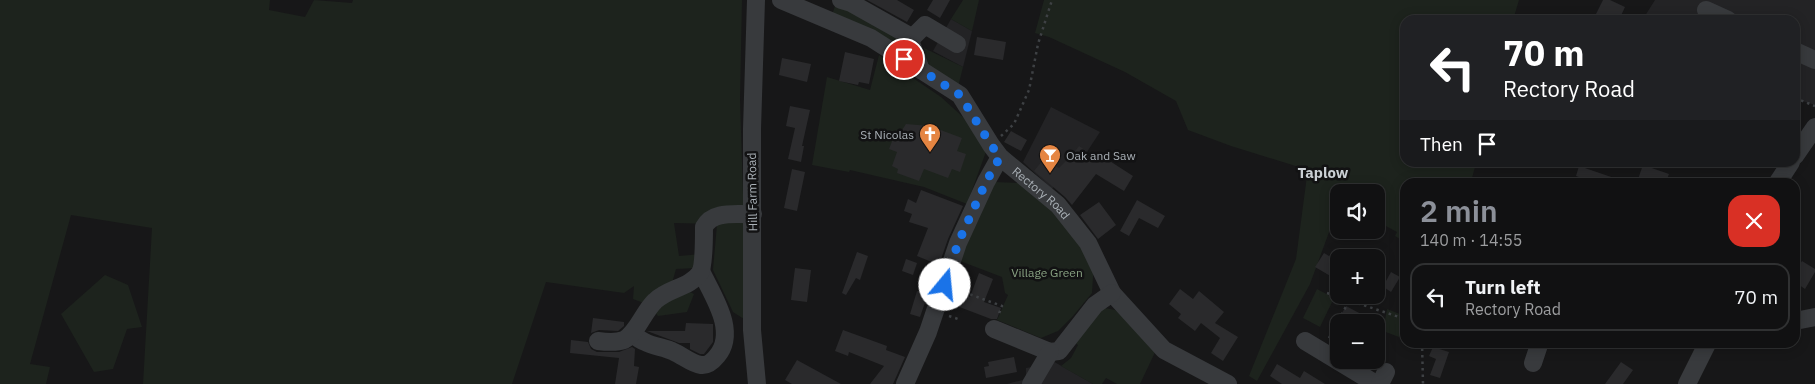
<!DOCTYPE html>
<meta charset="utf-8">
<style>
body{margin:0;font-family:"IBM Plex Sans",sans-serif;background:#1a1a1b;color:#f1f3f6;height:100vh;display:flex;flex-direction:column;font-size:19px;white-space:nowrap}
*{box-sizing:border-box;margin:0}
p{font-size:16px;color:#9c9d9f}
.icon{flex:none;width:28px;height:28px;fill:none;stroke:currentColor;stroke-width:2;stroke-linecap:round;stroke-linejoin:round}
.map{position:relative;flex:1;overflow:hidden}
.panel{position:absolute;left:1400px;top:178px;width:400px;height:170px;display:flex;flex-direction:column;background:#111112;border-radius:15px;box-shadow:0 2px 12px #0003,0 0 0 1px #303132}
.panel>*{flex:none}
.hud{position:absolute;left:1400px;top:15px;width:400px;height:152px;border-radius:15px;box-shadow:0 2px 12px #0003,0 0 0 1px #303132;background:#202124;color:#fff;overflow:hidden}
.controls{position:absolute;left:1330px;top:184px;display:grid;gap:10px}
.controls a{display:grid;place-items:center;width:55px;height:55px;border-radius:10px;background:#111112;box-shadow:0 2px 12px #0003,0 0 0 1px #303132;font-size:25px}
.pin{position:absolute;display:grid;place-items:center;width:42px;height:42px;color:#fff;margin:-21px;border:2px solid #fff;border-radius:50%;box-shadow:0 1px 5px #0007}
.me{position:absolute;width:55px;margin:-28px;rotate:17deg;stroke-linejoin:round;filter:drop-shadow(0 0 4px #0008)}
.turn{display:flex;align-items:center;gap:18px;height:105px;padding:0 20px;font-size:22px}
.turn .icon{width:65px;height:65px;stroke-width:2.5}
.turn b{display:block;font-size:35px;line-height:42px}
.then{display:flex;align-items:center;height:48px;padding:0 20px;background:#0003;gap:10px;font-size:19px}
.round{display:grid;place-items:center;flex:none;width:52px;height:52px;border-radius:15px;background:#1a1a1b}
.summary{display:flex;align-items:center;justify-content:space-between;height:85px;padding:0 20px}
h1{font-size:30px;font-weight:600;line-height:38px;color:#8c9099}
ul{padding:0;list-style:none}
li{display:flex;align-items:center;gap:15px;height:68px;margin:0 10px 8px;padding:0 10px;border:2px solid #303132;border-radius:15px}
li div{flex:1}
li b{display:block;font-size:19px}
li em{font-style:normal}
.map>svg:first-child{display:block}
.built{fill:#232325}
.green{fill:#1d231d}
.building{fill:#2a2a2c}
.lines{fill:none;stroke-linecap:round;stroke-linejoin:round}
.path{stroke:#3e4144;stroke-width:2.5;stroke-dasharray:2.5 4;stroke-linecap:butt}
.minor{stroke:#383a3d;stroke-width:18}
.route{stroke:#1a73e8;stroke-width:9;stroke-dasharray:0 16.2}
.labels{text-anchor:middle;dominant-baseline:central;stroke-width:5;stroke-linejoin:round;paint-order:stroke}
.poi-label{font-size:12px;fill:#aab1b7;stroke:#121213;text-anchor:end}
.street-label{font-size:12px;fill:#aab1b7;stroke:#121213}
.park-label{font-size:12px;fill:#88a182;stroke:#121213}
.quarter-label{font-size:15px;font-weight:bold;fill:#cacfd4;stroke:#121213}
</style>
<div class="map">
<svg width="1815" height="384" viewBox="0 0 1815 384">
<rect width="100%" height="100%" fill="#171718"/>
<path class="built" d="M1655,0H1815V104H1812L1795,99V20L1643,19Z
M951,19L972,31L963,67L933,51Z
M1051,107L1100,132L1079,164L1074,161L1052,189L1023,162Z
M1044,356L1093,384H1007L1026,379V368L1038,366Z"/>
<path class="green" d="M0,0H270L269,10L305,17L314,0L352,3L353,0H742L740,99L747,321L733,312L713,270L717,224L674,223L679,256L702,254L697,268L676,269L672,283L694,294L687,312L658,316L649,305L633,299L634,286L624,293L546,282L512,384H143L152,228L71,215L30,364L50,367L46,384H0Z
M963,0H979L972,31L951,19Z
M1044,0H1519L1513,20H1405V162L1476,163L1471,182H1405V242L1395,236L1397,232L1382,224L1384,220L1376,215V192H1339V205L1310,284L1257,381L1249,376L1296,259L1308,168H1302L1231,146L1188,130L1176,101L1125,72L1049,37L1035,33Z
M835,6L845,9L898,38L903,44L897,50L831,18Z
M924,48L963,67L958,87L934,75L925,56Z
M879,55L941,97L964,118L987,149L967,204L924,187L850,170L849,172L812,165L827,77L870,90Z
M996,182L1019,183L1051,206L1094,261L1092,293L1073,316L1058,331L1041,338L997,320L1008,295L1005,293L1002,277L960,261L987,191Z
M105,275L128,285L142,327L127,329L113,369L94,372L61,314Z
M1317,289L1334,298L1320,327L1303,318Z
M1105,308L1115,310L1158,346L1140,384H1117L1106,378L1102,384H1093L1061,366L1071,358L1078,345L1074,342L1093,313Z
M1387,309L1405,316V323L1399,337L1383,331Z"/>
<path class="building" d="M867,0H897L914,10L907,22Z
M933,0H950L940,18L927,10Z
M1603,0H1610L1625,7L1619,20H1593Z
M977,37L1006,42L1003,60L974,55Z
M845,52L874,59L869,84L859,82L858,85L839,81Z
M782,58L811,64L807,82L779,75Z
M790,106L810,110L802,146H804L801,162L788,159L795,128L786,126Z
M906,124L930,126L962,138L957,151L966,154L960,172L952,169L948,178L924,169L919,181L897,173L898,169L892,166L897,152L889,149L896,131L900,133Z
M1011,131L1027,140L1021,151L1004,142Z
M1079,146L1099,159L1102,156L1133,176L1124,191L1096,174L1072,205L1065,197L1034,171L1043,160L1049,165L1051,163L1059,168L1073,154Z
M1643,165L1669,174L1666,182H1637Z
M1579,166L1623,181V182H1594L1576,176Z
M792,169L805,172L797,211L784,208Z
M921,190L963,206L948,239L939,265L917,256L928,228L909,222L912,214L904,211L908,199L916,203Z
M1137,200L1165,216L1158,228L1139,218L1129,236L1120,231Z
M1099,202L1116,225L1098,239L1080,215Z
M857,252L868,256L860,280L856,278L846,295L842,293Z
M1324,253L1339,262V281L1315,267Z
M906,259L917,263L913,275L902,271Z
M1802,261L1815,269V272L1805,289L1795,282V272Z
M795,268L811,270L807,302L791,300Z
M1391,272L1400,277L1391,292L1385,288L1376,302V275L1386,281Z
M979,273L993,279L984,302L1001,308L997,319H991L949,303L953,290L970,297Z
M1180,289L1193,299L1199,291L1224,312L1215,323L1238,337L1223,361L1211,353L1220,338L1201,323L1195,331L1178,318L1181,314L1169,304Z
M917,291L928,294L920,317L910,314Z
M1346,306L1361,314L1356,322H1337Z
M593,318L624,322V326L618,331L599,330L591,333Z
M686,323L713,324V342L704,354H700L690,349V343H679L647,331H685Z
M843,330L887,346L886,350L905,357L893,384H870L884,366L849,352L848,356L835,351Z
M571,340L588,342L591,349L597,352H619L632,347L635,349L634,366L639,367L636,384H615L619,358L570,353Z
M1433,347L1449,352L1440,378L1430,375L1436,359L1429,356Z
M1014,357L1017,372L986,378L984,367L989,366L988,362Z
M797,360L841,384H792L785,380Z
M1621,362L1633,370L1623,384H1605Z
M1277,364L1300,378L1304,371L1325,384H1282L1270,376Z"/>
<g class="lines">
<path class="path" d="M1795,98L1815,106
M1001,136L1014,124L1029,90L1038,44L1052,0
M958,290L1002,306L998,316
M1327,293L1405,319
M949,316L958,319
M1329,338L1349,301
M1422,342L1423,384"/>
<g class="minor">
<path d="M756,0L752,129V330L757,384"/>
<path id="s1" d="M781,0L871,38L960,95L991,145L1000,157L1058,205L1088,243L1112,293L1164,350L1228,384"/>
<path d="M841,0L851,3L908,35L921,70"/>
<path d="M1706,10L1728,20"/>
<path d="M910,40L925,25L957,44"/>
<path d="M1795,51L1815,60"/>
<path d="M1795,156L1815,127"/>
<path d="M1778,182L1791,162"/>
<path d="M1795,321L1815,317"/>
<path d="M994,329L1050,352L1059,351L1095,305L1112,293"/>
<path d="M632,334C636,337 640,340 645,342C654,347 665,347 674,352C683,356 692,364 701,365C708,366 713,361 717,356C738,331 712,295 701,271"/>
<path d="M598,341C606,342 616,343 624,340C637,333 644,311 655,301C668,288 689,288 700,273C704,266 704,237 704,227C713,210 736,215 753,214"/>
<path d="M1305,341L1376,384"/>
<path d="M1533,363L1540,342"/>
<path d="M905,384L928,332L958,243L986,182L1000,157"/>
<path d="M1031,384L1050,352"/>
<path d="M1380,384L1386,372"/>
<path d="M1687,384L1708,342"/>
</g>
</g>
<g class="lines">
<path class="route" d="M904,59L960,95L991,145L1000,157L986,182L958,243L945,285"/>
</g>
<defs>
<g id="church-pin" transform="scale(1.125)"><path d="M0 17L-7.5 6A9.5 9.5 0 1 1 7.5 6Z" fill="#e58542" stroke="#121213"/><path d="M-1.2-6h2.4v3.5h3.3v2.4h-3.3V6h-2.4V-.1h-3.3v-2.4h3.3Z" fill="#fff"/></g>
<g id="bar-pin" transform="scale(1.125)"><path d="M0 17L-7.5 6A9.5 9.5 0 1 1 7.5 6Z" fill="#e58542" stroke="#121213"/><path d="M-6-5H6L.8 .8V4.5H3.5V6h-7V4.5H-.8V.8Z" fill="#fff"/></g>
</defs>
<g fill-rule="evenodd">
<use href="#church-pin" x="930" y="134"/>
<use href="#bar-pin" x="1050" y="155"/>
</g>
<g class="labels">
<g class="poi-label">
<text x="914" y="134">St Nicolas</text>
<text x="1066" y="155" text-anchor="start">Oak and Saw</text>
</g>
<g class="street-label">
<text transform="translate(752 192) rotate(-91)">Hill Farm Road</text>
<text stroke="none"><textPath href="#s1" startOffset="332">Rectory Road</textPath></text>
</g>
<g class="park-label">
<text x="1047" y="272">Village Green</text>
</g>
<g class="quarter-label">
<text x="1323" y="172">Taplow</text>
</g>
</g>
</svg>
<div class="controls">
<a><svg class="icon" aria-label="sound" viewBox="0 0 24 24"><path d="M4 9h4l5-4v14l-5-4H4zM17 9q2 3 0 6"/></svg></a>
<a>+</a>
<a>−</a>
</div>
<div class="pin" style="left:904px;top:59px;background:#d93025"><svg class="icon" aria-label="arrive" viewBox="0 0 24 24"><path d="M6 21V4h12l-3 4 3 4H6"/></svg></div>
<svg class="me" style="left:945px;top:285px" viewBox="-20 -20 40 40"><circle r="19" fill="#fff"/><path d="M0-13L10 11 0 6-10 11z" fill="#1a73e8"/></svg>
<div class="hud">
<div class="turn"><svg class="icon" aria-label="left" viewBox="0 0 24 24"><path d="M17 20v-9H6M10 6l-5 5 5 5"/></svg><div><b>70 m</b>Rectory Road</div></div>
<div class="then">Then<svg class="icon" aria-label="arrive" viewBox="0 0 24 24"><path d="M6 21V4h12l-3 4 3 4H6"/></svg></div>
</div>
<section class="panel">
<div class="summary"><div><h1>2 min</h1><p>140 m · 14:55</p></div><a class="round" style="background:#d93025;color:#fff"><svg class="icon" aria-label="close" viewBox="0 0 24 24"><path d="M6 6l12 12M18 6L6 18"/></svg></a></div>
<ul>
<li><svg class="icon" aria-label="left" viewBox="0 0 24 24"><path d="M17 20v-9H6M10 6l-5 5 5 5"/></svg><div><b>Turn left</b><p>Rectory Road</p></div><em>70 m</em></li>
</ul>
</section>
</div>
